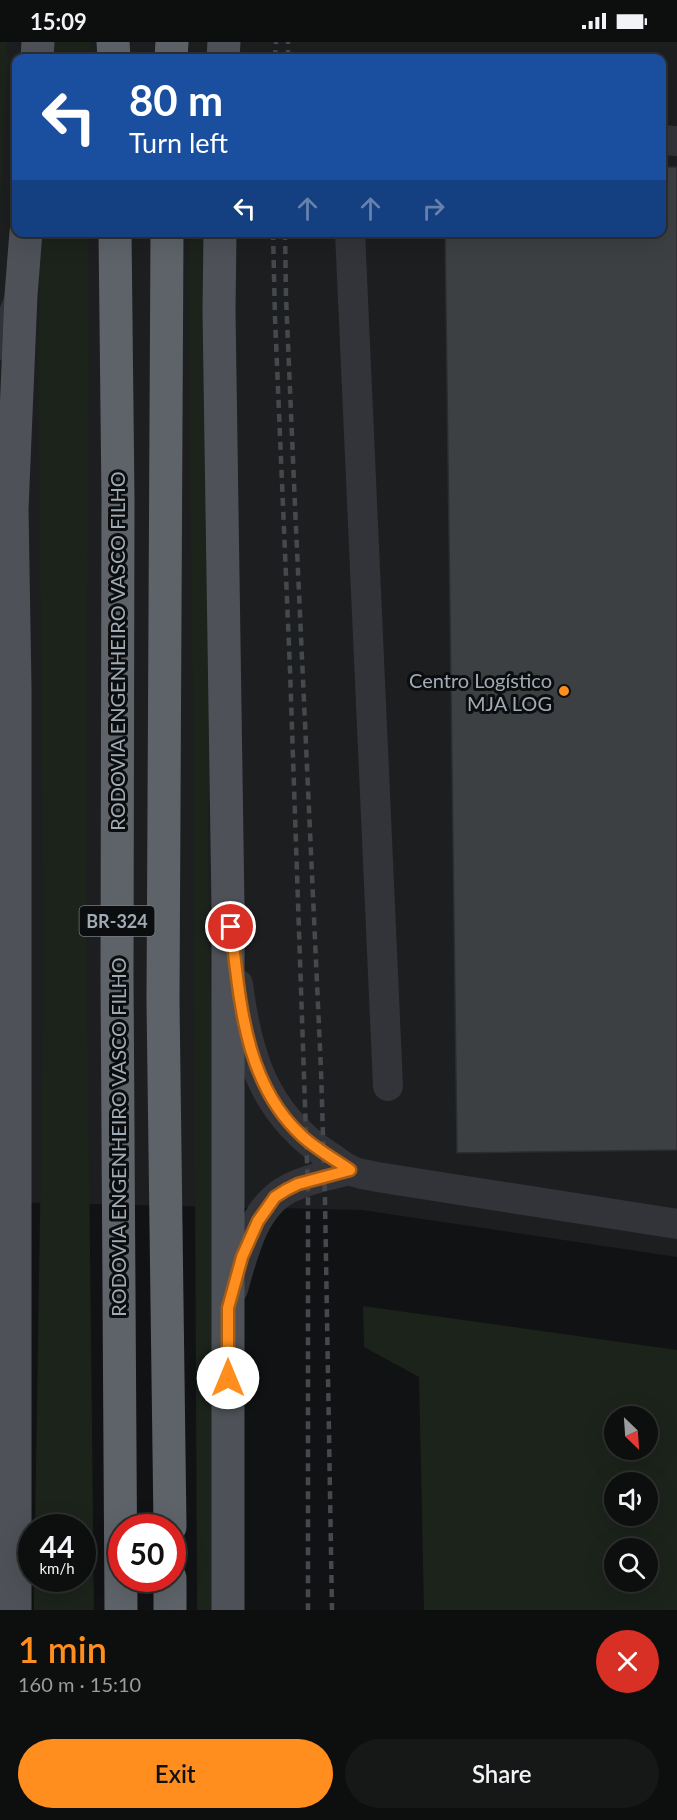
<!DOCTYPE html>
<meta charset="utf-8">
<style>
body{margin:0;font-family:Lato,sans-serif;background:#161717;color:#f1f3f6;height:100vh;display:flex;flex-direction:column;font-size:22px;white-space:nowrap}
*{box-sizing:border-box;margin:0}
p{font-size:20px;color:#9a9c9e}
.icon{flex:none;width:33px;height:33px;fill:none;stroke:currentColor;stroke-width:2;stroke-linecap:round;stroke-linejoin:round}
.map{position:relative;height:1568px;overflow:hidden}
.drawer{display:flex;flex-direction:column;background:#0d0e0e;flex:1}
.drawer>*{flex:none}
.hud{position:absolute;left:12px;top:12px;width:654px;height:183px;border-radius:12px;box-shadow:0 6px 24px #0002,0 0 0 2px #2d2e2e;background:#1a4fa0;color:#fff;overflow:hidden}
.needle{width:39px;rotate:155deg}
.tools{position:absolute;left:604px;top:1364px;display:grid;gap:12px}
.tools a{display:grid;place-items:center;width:54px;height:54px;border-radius:50%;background:#0d0e0e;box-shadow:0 6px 24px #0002,0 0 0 2px #2d2e2e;font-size:30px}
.speed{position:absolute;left:18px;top:1472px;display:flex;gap:12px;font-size:30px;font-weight:700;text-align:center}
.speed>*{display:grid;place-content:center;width:78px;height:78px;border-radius:50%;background:#0d0e0e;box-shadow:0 6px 24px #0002,0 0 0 2px #2d2e2e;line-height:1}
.speed small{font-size:15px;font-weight:400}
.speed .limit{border:9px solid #d22;background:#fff;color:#111}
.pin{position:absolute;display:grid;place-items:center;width:51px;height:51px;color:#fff;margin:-26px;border:3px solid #fff;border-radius:50%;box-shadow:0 2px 6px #0007}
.me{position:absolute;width:66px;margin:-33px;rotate:0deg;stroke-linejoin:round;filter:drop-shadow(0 0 4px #0008)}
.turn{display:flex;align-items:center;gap:21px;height:126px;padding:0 18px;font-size:27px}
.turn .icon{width:78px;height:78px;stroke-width:2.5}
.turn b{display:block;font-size:42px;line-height:51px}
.lanes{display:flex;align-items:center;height:57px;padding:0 18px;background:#0003;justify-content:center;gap:30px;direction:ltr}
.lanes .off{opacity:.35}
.round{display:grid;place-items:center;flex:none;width:63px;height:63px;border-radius:32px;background:#161717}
.headline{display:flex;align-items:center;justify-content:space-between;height:102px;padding:0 18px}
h1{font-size:36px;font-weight:600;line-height:45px;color:#ff8e1e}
.primary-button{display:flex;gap:12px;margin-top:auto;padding:12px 18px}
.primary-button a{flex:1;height:69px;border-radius:36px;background:#ff8e1e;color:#111;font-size:24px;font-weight:600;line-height:69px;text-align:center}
.primary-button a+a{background:#161717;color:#f1f3f6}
.status{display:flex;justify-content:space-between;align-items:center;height:42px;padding:0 30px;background:#0d0e0e;direction:ltr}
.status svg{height:16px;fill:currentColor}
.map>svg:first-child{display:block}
.built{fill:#1d1e20;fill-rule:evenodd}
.green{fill:#1b231b;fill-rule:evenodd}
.building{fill:#3d4043;stroke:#2b2c30;stroke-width:1.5}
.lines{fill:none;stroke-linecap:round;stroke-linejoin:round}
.minor{stroke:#323439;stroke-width:30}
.major{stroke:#4e5258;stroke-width:33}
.highway{stroke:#5e636a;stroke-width:33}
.rail{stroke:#45494e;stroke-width:4.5;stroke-dasharray:8 6;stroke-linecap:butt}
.route-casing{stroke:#a65c14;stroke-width:15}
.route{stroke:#ff8e1e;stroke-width:10}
.poi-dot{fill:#ff8e1e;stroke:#0c0d0e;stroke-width:2}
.labels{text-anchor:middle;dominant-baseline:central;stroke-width:6;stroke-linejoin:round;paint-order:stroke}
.shield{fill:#0c0d0e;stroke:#747c83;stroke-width:1.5}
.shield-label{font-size:18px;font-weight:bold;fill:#a1abb5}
.street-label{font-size:20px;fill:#a1abb5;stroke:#0c0d0e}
.poi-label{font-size:20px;fill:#a1abb5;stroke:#0c0d0e;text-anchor:end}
</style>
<div class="status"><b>15:09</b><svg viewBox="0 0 49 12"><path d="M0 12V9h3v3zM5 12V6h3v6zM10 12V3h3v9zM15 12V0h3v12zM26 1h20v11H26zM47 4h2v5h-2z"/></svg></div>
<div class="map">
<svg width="677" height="1568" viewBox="0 0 677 1568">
<rect width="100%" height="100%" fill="#111213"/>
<path class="built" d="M0,0H677V1215L362,1168L0,1160ZM16,16H662V190H16Z"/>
<path class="green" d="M0,0H7L8,23L0,167Z
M54,0H90L89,16H53Z
M88,190L89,315L86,841L94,1568H34V1536H82V1485H35L44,924L38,317L41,191Z
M189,191H207L210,688L208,800L212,1025L214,1568H197L193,688L188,237Z
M363,1264L677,1308V1568H424L419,1335L364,1305ZM615,1374H648V1407H615ZM615,1440H648V1473H615ZM615,1506H648V1539H615Z"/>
<path class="building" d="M662,125H677V1108L457,1111L445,190H662Z"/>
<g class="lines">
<path class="minor" d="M662,98L677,99
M350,190L388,1044
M0,303L19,259
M238,942C247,1013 264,1071 327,1113C334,1117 342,1124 350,1128C358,1132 369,1133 377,1135L677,1182
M233,1247C243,1213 253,1165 288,1147C307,1137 330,1133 350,1128"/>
<path class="major" d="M37,16L38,0
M223,16L224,0
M220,190L219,269L228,865V1568
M15,1568V646L12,467L21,253L26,190"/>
<path class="highway" d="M113,0L114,16
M171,16L172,0
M115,190L118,458L117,933L121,1568
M167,190L163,959L170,1485
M170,1536V1568"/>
<path class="rail" d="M275,16L276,0
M288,16V0
M273,190L275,276L290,628L308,1150V1568
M285,190L286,255L295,464L321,1028L325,1158L332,1568"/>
</g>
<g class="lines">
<g class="route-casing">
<path id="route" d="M228,1336V1266L242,1215L258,1179L275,1155L286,1148L298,1142L350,1128C334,1117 316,1107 302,1094C244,1041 240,958 231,885"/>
</g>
<use href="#route" class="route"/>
</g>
<circle class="poi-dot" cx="564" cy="649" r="6"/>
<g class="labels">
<rect class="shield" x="79.5" y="864" width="75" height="30" rx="4.5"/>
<g class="shield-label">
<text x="117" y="879">BR-324</text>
</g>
<g class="street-label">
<text transform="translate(117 609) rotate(-90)">RODOVIA ENGENHEIRO VASCO FILHO</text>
<text transform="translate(118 1095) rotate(-90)">RODOVIA ENGENHEIRO VASCO FILHO</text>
</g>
<g class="poi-label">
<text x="552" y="638">Centro Logístico<tspan x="552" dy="23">MJA LOG</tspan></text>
</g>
</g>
</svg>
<div class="tools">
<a><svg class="needle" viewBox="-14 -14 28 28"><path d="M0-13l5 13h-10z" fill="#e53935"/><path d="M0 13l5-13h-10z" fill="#9a9c9e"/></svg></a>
<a><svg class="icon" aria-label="sound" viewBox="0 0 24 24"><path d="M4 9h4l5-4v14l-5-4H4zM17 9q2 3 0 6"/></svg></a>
<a><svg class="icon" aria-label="search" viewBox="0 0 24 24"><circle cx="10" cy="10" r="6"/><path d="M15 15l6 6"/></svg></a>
</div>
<div class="speed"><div>44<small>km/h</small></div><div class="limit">50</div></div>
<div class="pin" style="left:231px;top:885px;background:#d93025"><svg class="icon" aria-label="arrive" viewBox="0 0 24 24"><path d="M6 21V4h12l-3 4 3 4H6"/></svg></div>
<svg class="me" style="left:228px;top:1336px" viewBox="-20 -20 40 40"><circle r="19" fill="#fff"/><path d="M0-13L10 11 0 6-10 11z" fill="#ff8e1e"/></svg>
<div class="hud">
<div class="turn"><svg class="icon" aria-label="left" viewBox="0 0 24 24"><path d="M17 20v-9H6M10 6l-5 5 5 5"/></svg><div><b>80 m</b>Turn left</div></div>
<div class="lanes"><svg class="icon" aria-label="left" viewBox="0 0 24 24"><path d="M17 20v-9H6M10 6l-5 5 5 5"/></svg><svg class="icon off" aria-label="ahead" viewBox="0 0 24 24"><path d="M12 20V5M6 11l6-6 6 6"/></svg><svg class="icon off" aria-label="ahead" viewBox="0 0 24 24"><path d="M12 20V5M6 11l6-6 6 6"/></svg><svg class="icon off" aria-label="right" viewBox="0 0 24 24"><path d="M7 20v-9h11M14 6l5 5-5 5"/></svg></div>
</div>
</div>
<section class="drawer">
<div class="headline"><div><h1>1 min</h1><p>160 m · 15:10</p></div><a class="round" style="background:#d93025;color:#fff"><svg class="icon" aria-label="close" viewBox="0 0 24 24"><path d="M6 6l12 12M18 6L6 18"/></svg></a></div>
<div class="primary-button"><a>Exit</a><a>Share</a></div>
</section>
